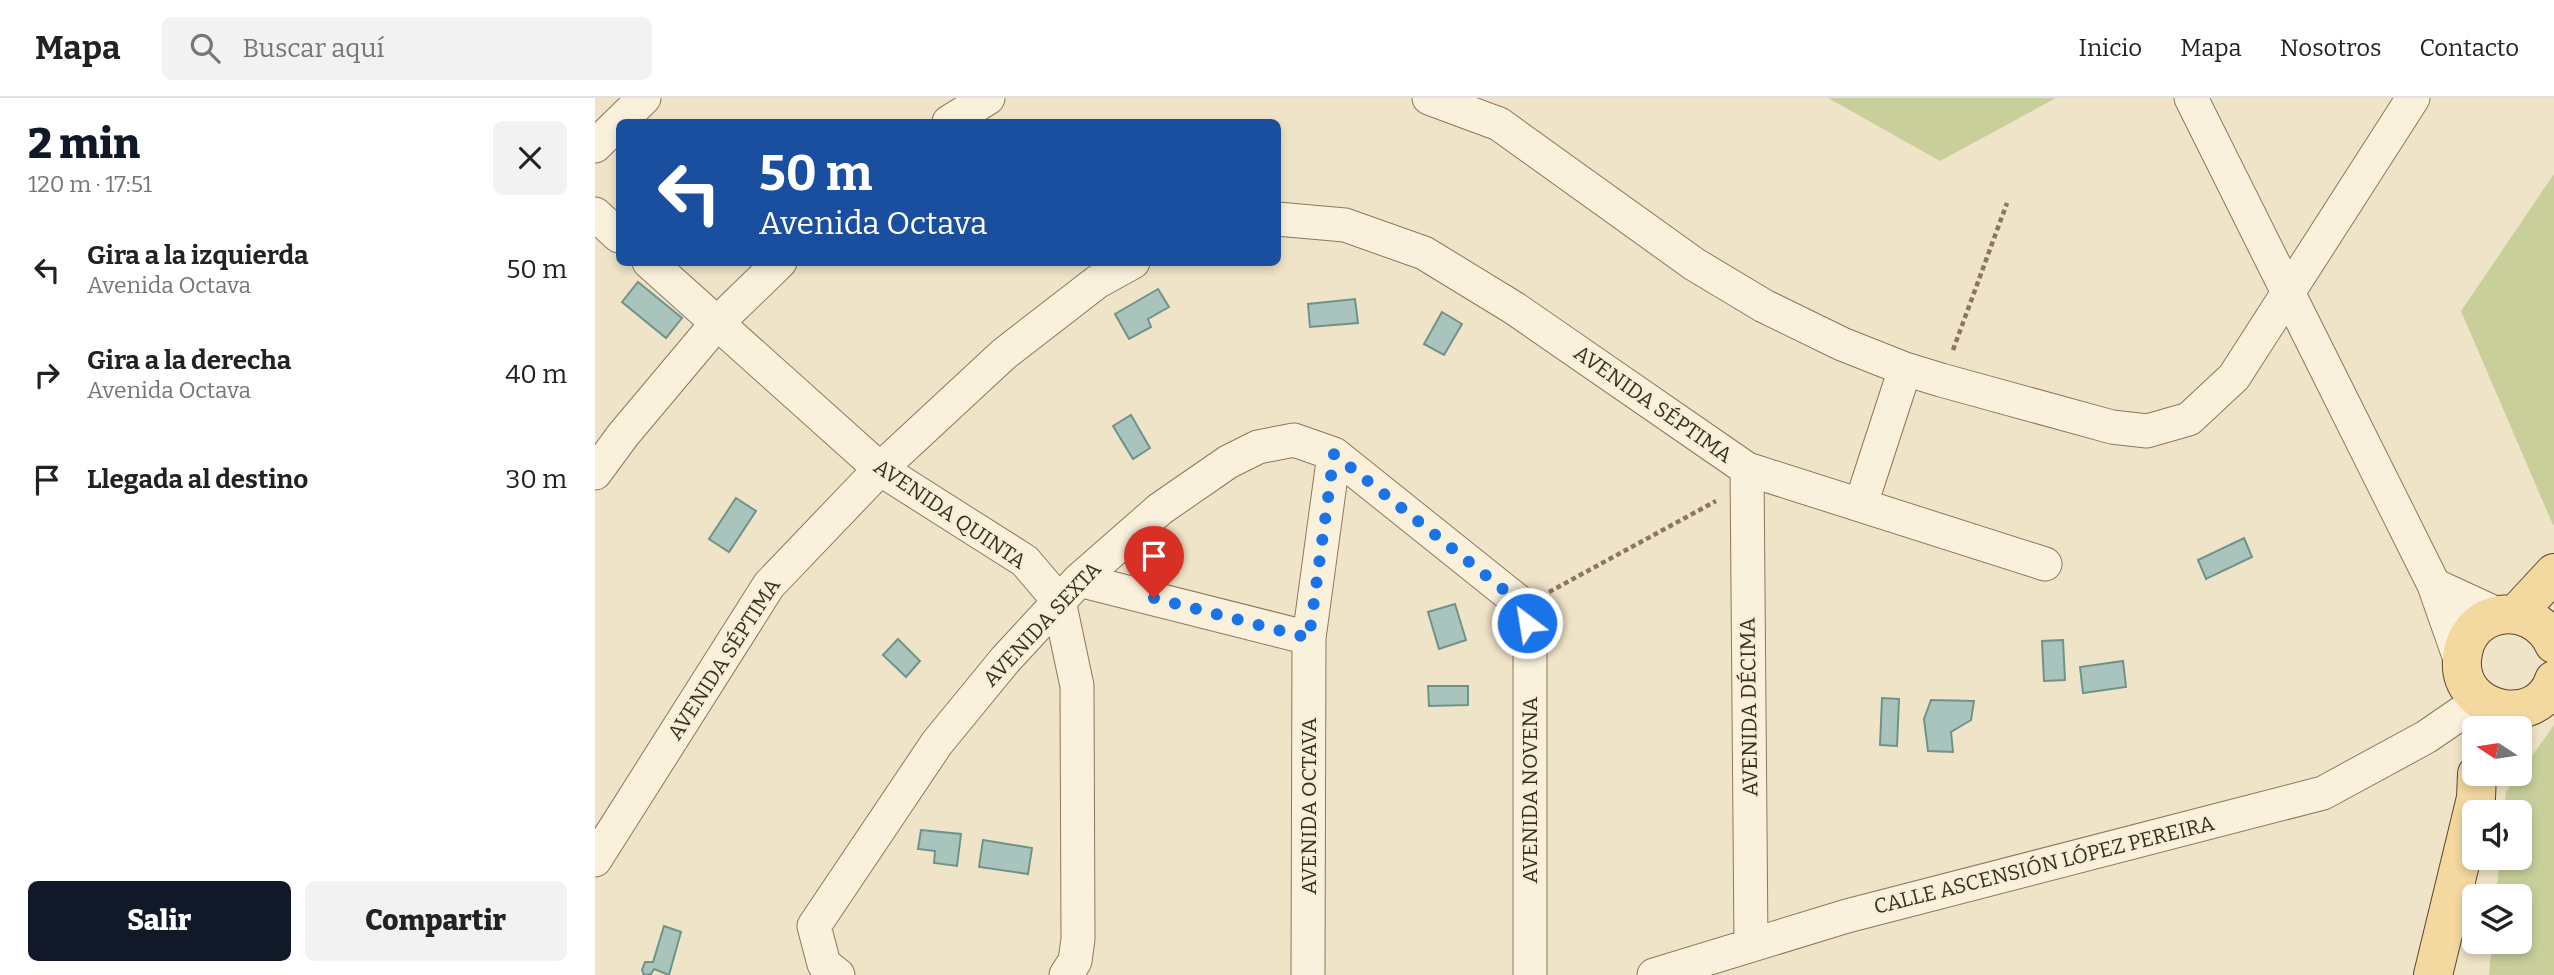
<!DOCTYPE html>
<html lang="es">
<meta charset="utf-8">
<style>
body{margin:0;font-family:Bitter,serif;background:#f2f2f2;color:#222;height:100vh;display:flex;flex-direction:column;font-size:26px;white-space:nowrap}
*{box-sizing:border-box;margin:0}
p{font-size:23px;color:#767676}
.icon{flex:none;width:38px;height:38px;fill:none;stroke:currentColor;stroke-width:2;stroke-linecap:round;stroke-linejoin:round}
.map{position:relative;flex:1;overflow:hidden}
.panel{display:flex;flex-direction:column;background:#fff;width:595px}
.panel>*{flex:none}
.hud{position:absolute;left:21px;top:21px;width:665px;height:147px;border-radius:10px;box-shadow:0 4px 10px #0003;background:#1a4fa0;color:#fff;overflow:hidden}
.needle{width:46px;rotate:282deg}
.controls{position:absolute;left:1867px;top:618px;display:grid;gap:14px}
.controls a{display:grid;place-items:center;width:70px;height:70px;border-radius:10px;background:#fff;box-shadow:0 4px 10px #0003;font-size:35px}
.pin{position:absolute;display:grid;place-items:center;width:60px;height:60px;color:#fff;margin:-72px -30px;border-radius:50% 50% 50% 0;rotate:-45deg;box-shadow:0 0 7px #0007}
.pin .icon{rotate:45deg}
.me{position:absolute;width:77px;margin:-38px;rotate:329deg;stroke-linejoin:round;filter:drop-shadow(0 0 5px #0008)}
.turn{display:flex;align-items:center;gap:24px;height:147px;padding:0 28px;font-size:32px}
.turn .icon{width:91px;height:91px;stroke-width:2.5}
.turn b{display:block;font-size:49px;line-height:60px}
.round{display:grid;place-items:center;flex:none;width:74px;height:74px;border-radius:10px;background:#f2f2f2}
.headline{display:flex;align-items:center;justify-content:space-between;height:119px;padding:0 28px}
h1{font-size:42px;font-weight:800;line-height:52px;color:#111827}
.primary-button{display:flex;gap:14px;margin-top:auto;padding:14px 28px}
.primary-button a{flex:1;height:80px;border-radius:10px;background:#111827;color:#fff;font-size:28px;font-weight:800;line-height:80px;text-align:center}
.primary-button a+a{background:#f2f2f2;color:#222}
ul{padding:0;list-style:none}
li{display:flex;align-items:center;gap:21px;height:105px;padding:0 28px}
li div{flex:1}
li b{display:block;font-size:26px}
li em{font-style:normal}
header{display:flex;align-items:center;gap:42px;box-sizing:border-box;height:98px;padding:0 35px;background:#fff;border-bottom:2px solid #e0e0e0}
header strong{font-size:33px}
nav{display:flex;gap:38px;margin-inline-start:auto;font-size:24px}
.search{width:490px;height:63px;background:#f2f2f2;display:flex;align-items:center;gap:18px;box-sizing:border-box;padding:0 24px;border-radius:10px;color:#767676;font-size:26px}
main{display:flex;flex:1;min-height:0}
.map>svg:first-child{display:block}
.green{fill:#c9cf9b}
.water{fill:#a9c4bc;stroke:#6f938a;stroke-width:2}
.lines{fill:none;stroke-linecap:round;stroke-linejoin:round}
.minor-casing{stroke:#8d765c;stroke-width:35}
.major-casing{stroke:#5b4430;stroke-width:40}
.path{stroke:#8d765c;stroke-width:4.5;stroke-dasharray:5 3.5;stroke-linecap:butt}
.minor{stroke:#faf1dc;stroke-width:33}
.major{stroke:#f3d9a0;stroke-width:38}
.route{stroke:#1a73e8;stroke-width:12;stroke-dasharray:0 21.6}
.labels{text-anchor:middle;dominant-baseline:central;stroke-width:5;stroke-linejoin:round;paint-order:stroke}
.street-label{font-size:21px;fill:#3d2e20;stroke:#f7eed8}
</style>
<header>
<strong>Mapa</strong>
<div class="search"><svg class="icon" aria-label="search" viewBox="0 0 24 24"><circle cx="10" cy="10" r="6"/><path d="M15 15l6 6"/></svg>Buscar aquí</div>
<nav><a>Inicio</a><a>Mapa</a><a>Nosotros</a><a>Contacto</a></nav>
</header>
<main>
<section class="panel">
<div class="headline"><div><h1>2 min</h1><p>120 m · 17:51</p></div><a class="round"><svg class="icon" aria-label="close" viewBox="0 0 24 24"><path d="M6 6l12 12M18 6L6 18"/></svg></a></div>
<ul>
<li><svg class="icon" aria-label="left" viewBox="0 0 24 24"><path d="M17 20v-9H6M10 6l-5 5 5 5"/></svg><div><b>Gira a la izquierda</b><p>Avenida Octava</p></div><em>50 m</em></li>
<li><svg class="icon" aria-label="right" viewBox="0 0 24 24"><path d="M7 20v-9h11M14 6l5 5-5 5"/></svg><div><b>Gira a la derecha</b><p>Avenida Octava</p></div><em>40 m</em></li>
<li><svg class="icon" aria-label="arrive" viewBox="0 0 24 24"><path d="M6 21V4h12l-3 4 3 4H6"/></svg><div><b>Llegada al destino</b></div><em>30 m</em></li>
</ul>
<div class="primary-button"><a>Salir</a><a>Compartir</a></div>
</section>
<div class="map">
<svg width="1959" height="877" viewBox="0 0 1959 877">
<rect width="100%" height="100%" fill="#f0e4c8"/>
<path class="green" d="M1233,0H1461L1345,63Z
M1959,76V426L1958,427L1866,213Z
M1959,627V877H1894L1897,844H1925V798H1901L1905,760H1925V714H1909L1911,694Z"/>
<path class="water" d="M43,184L87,220L71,240L27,204Z
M563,191L574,209L553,221L556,229L534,241L520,216Z
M760,201L763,225L715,229L713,206Z
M847,214L867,226L849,257L829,246Z
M536,317L555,350L538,361L518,328Z
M141,400L161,413L134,454L114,441Z
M1649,440L1657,459L1611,481L1603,462Z
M860,506L871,542L844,551L833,514Z
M303,541L325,563L311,579L288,557Z
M1468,542L1470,582L1449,583L1447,543Z
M1528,563L1531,589L1488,595L1485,569Z
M833,588H873V607L834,608Z
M1287,600L1304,601L1302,648L1285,647Z
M1336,602L1379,603L1376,622L1356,634L1358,654L1333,653L1329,621Z
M326,732L366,736L362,768L339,765L340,753L323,751Z
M388,742L437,750L433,776L384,769Z
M69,828L86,834L74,877L59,871L56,876L49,877L47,872L50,864H58Z"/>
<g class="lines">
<g class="minor-casing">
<path id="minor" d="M834,0L904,26L1099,166L1169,208L1247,246L1310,271L1346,282L1517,329L1552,333L1594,321L1639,279L1818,0
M1596,0L1839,487L1866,564
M354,24L393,0
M0,48L49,0
M0,116L24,138
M682,121L750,127L829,155L919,210L1152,371L1450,466
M54,164L285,371L430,463L464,503L482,588L483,841L480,863L471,877
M1152,371L1156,847
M0,375L28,337L122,225L185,164
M1266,406L1310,271
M484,482L714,540L713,877
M1839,487L1904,517
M714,540L739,356
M0,762L174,487L285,371L409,256L502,184L538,164
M243,877L229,866L219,828L342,645L410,562L484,482L565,411L633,364L663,349L699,342L739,356L929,508L935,542V877
M1059,877L1252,818L1728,695L1831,639L1885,602"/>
</g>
<g class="major-casing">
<path id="major" d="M1921,516L1959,475
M1959,546C1937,500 1870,509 1867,562C1863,614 1942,632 1959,582
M1838,877L1881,700L1882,676"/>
</g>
<path class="path" d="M1358,252L1412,105
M954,494L1121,403"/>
<use href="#minor" class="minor"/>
<use href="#major" class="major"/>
</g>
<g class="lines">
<path class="route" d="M559,500L714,540L739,356L929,508L932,525"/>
</g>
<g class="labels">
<g class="street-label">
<text transform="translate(1058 306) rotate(35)">AVENIDA SÉPTIMA</text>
<text transform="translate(355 416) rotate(34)">AVENIDA QUINTA</text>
<text transform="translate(447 526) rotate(-47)">AVENIDA SEXTA</text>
<text transform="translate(129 561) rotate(-57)">AVENIDA SÉPTIMA</text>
<text transform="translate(1154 609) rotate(-91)">AVENIDA DÉCIMA</text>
<text transform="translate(935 692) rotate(-90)">AVENIDA NOVENA</text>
<text transform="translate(714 708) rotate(-90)">AVENIDA OCTAVA</text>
<text transform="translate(1449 767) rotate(-14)">CALLE ASCENSIÓN LÓPEZ PEREIRA</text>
</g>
</g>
</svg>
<div class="controls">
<a><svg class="needle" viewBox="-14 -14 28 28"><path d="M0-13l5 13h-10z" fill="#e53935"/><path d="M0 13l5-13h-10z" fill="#767676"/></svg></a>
<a><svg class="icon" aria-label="sound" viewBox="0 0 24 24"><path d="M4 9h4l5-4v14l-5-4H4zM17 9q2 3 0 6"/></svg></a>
<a><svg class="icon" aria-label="layers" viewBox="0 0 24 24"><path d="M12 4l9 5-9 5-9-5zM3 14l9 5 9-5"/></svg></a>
</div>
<div class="pin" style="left:559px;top:500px;background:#d93025"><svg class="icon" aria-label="arrive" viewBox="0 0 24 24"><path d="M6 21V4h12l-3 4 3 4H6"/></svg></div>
<svg class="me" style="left:932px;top:525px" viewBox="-20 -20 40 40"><circle r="17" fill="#1a73e8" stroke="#fff" stroke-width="3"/><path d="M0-11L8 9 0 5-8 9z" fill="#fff"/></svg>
<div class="hud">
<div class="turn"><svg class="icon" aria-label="left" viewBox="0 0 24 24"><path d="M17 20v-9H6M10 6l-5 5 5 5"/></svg><div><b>50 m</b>Avenida Octava</div></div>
</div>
</div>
</main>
